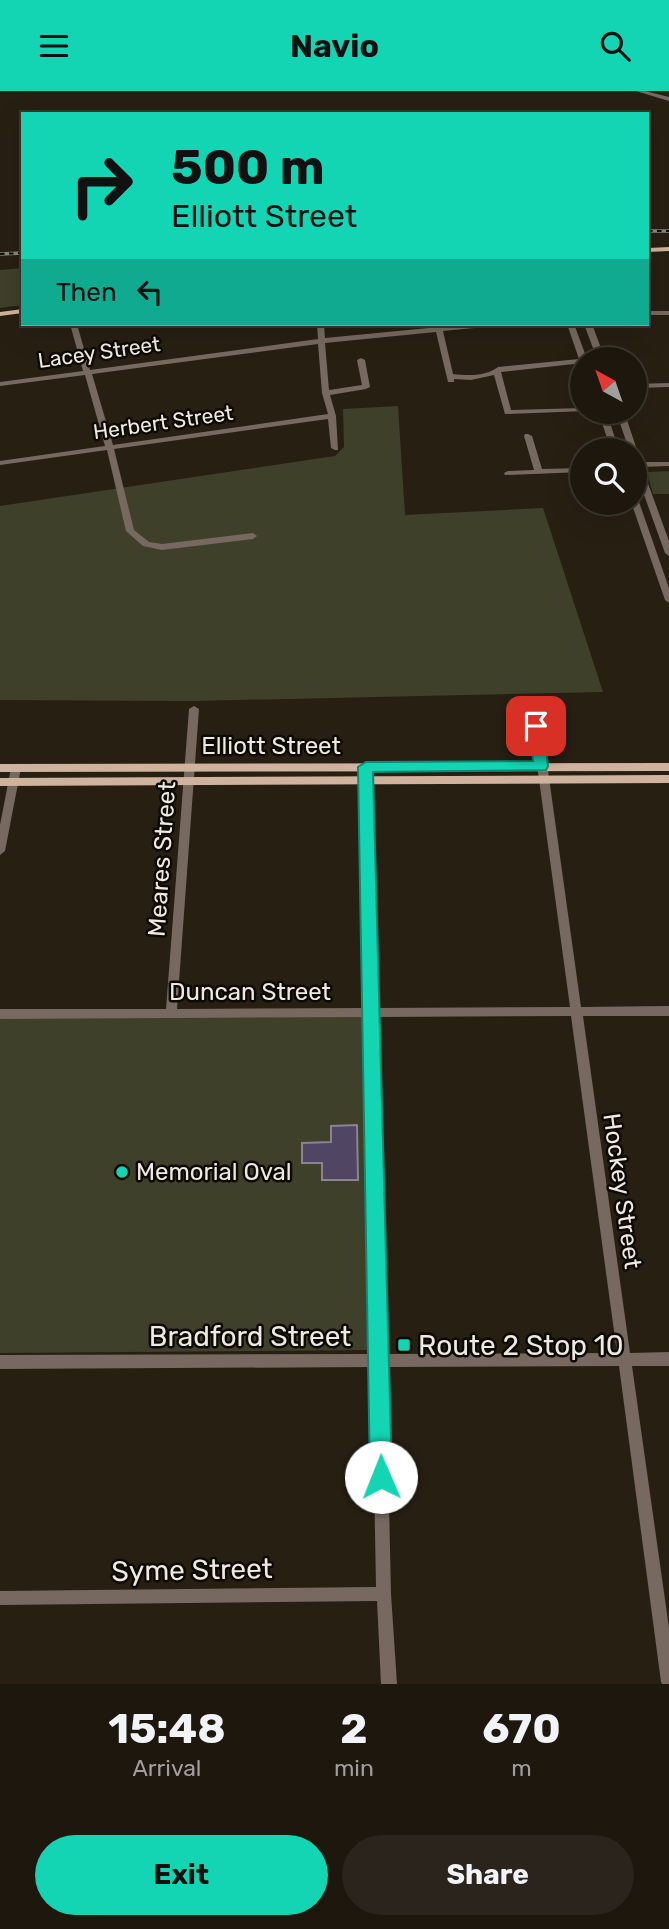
<!DOCTYPE html>
<style>
body{margin:0;font-family:Rubik,sans-serif;background:#2a241c;color:#f1f3f6;height:100vh;display:flex;flex-direction:column;font-size:26px;white-space:nowrap}
*{box-sizing:border-box;margin:0}
p{font-size:23px;color:#a09f9e}
.icon{flex:none;width:38px;height:38px;fill:none;stroke:currentColor;stroke-width:2;stroke-linecap:round;stroke-linejoin:round}
.map{position:relative;height:1593px;overflow:hidden}
.drawer{display:flex;flex-direction:column;background:#1d170e;flex:1}
.drawer>*{flex:none}
.hud{position:absolute;left:21px;top:21px;width:628px;height:214px;border-radius:0px;box-shadow:0 7px 28px #0002,0 0 0 2px #3b362e;background:#13d5b3;color:#111;overflow:hidden}
.needle{width:46px;rotate:320deg}
.tools{position:absolute;left:570px;top:256px;display:grid;gap:14px}
.tools a{display:grid;place-items:center;width:77px;height:77px;border-radius:50%;background:#1d170e;box-shadow:0 7px 28px #0002,0 0 0 2px #3b362e;font-size:35px}
.pin{position:absolute;display:grid;place-items:center;width:60px;height:60px;color:#fff;margin:-30px;border-radius:14px;box-shadow:0 4px 10px #0006}
.me{position:absolute;width:77px;margin:-38px;rotate:359deg;stroke-linejoin:round;filter:drop-shadow(0 0 5px #0008)}
.turn{display:flex;align-items:center;gap:24px;height:147px;padding:0 35px;font-size:32px}
.turn .icon{width:91px;height:91px;stroke-width:2.5}
.turn b{display:block;font-size:49px;line-height:60px}
.then{display:flex;align-items:center;height:66px;padding:0 35px;background:#0003;gap:14px;font-size:26px}
.eta{display:flex;justify-content:space-evenly;align-items:center;height:119px;text-align:center}
.eta b{font-size:42px;font-weight:700;line-height:49px}
.button{display:flex;gap:14px;margin-top:auto;padding:14px 35px}
.button a{flex:1;height:80px;border-radius:42px;background:#13d5b3;color:#111;font-size:28px;font-weight:700;line-height:80px;text-align:center}
.button a+a{background:#2a241c;color:#f1f3f6}
header{display:flex;justify-content:space-between;align-items:center;height:91px;padding:0 35px;background:#13d5b3;color:#111;font-size:32px;font-weight:700}
.map>svg:first-child{display:block}
.green{fill:#3f402a}
.building{fill:#504563;stroke:#898394;stroke-width:2}
.lines{fill:none;stroke-linecap:round;stroke-linejoin:round}
.minor{fill:#776960;fill-rule:evenodd}
.major{fill:#d0b39f;fill-rule:evenodd}
.rail-casing{stroke:#8c857b;stroke-width:3.5}
.rail{stroke:#0d0a05;stroke-width:2;stroke-dasharray:4.5;stroke-linecap:butt}
.route{fill:#13d5b3;stroke:#0c8a74;stroke-width:2}
.poi-dot{fill:#13d5b3;stroke:#0d0a05;stroke-width:2.5}
.labels{text-anchor:middle;dominant-baseline:central;stroke-width:5;stroke-linejoin:round;paint-order:stroke}
.far-street-label{font-size:21px;fill:#eee9e1;stroke:#0d0a05}
.street-label{font-size:24px;fill:#eee9e1;stroke:#0d0a05}
.poi-label{font-size:24px;fill:#eee9e1;stroke:#0d0a05;text-anchor:start}
.near-street-label{font-size:28px;fill:#eee9e1;stroke:#0d0a05}
.near-poi-label{font-size:28px;fill:#eee9e1;stroke:#0d0a05;text-anchor:start}
</style>
<header><svg class="icon" aria-label="menu" viewBox="0 0 24 24"><path d="M4 6h16M4 12h16M4 18h16"/></svg>Navio<svg class="icon" aria-label="search" viewBox="0 0 24 24"><circle cx="10" cy="10" r="6"/><path d="M15 15l6 6"/></svg></header>
<div class="map">
<svg width="669" height="1593" viewBox="0 0 669 1593">
<rect width="100%" height="100%" fill="#271f12"/>
<path class="green" d="M23,177V214L0,217V179Z
M398,315L405,424L543,417L603,601L193,610L0,609V415L335,365L344,356L343,318Z
M669,380V403H653L647,381Z
M363,925L369,1259L0,1262V927Z"/>
<path class="building" d="M357,1034L358,1089H322V1072H302V1052L331,1051V1035Z"/>
<g class="lines">
<path class="minor" d="M636,0H645L669,6V10Z
M648,220H669V224H648Z
M70,233H77L90,279L318,248L317,233H324L325,247L439,236L498,233L495,235L443,240L453,283C468,285 487,285 498,276L579,268L567,233H574L587,268H583V272L501,281L511,319L583,317V320H586L505,323L494,284L471,289L454,288V291H448L436,241L325,252L329,299L362,294L357,269L361,267L365,269L370,296L366,298L330,304L336,325L338,359H335L331,357L328,328L114,358L134,439L149,451L162,453L253,442L257,445L253,448L162,459L143,455L126,440L107,359L0,374V370L105,355L85,284L0,295V291L83,280ZM318,253L322,302L328,323L113,354L92,283Z
M584,233H592L605,268H597Z
M669,292V296L635,297V293Z
M598,320H606L619,359H611Z
M616,320H624L637,359L636,361L635,359H629Z
M525,343H528L532,345L542,378L583,377V381L505,384L504,382L508,380L534,379L524,345Z
M635,365H638L641,371H669V375L642,376L669,450V465L665,462L635,379Z
M635,409L639,411L669,497V512L665,509L631,411H635Z
M534,612L539,615L581,916L669,915V925H583L630,1262L669,1261V1275H632L669,1537V1593H662L661,1591L619,1275L386,1276L391,1503L397,1593H381L377,1510L0,1514V1500L376,1496L372,1276L0,1278V1264L372,1263L366,926L0,928V918H166L189,618L194,615L199,618L177,918L366,917L361,676L366,673L371,676L377,917L570,916L529,615ZM571,925L617,1262L385,1263L377,926Z
M16,674L21,677L5,760L0,764V734L11,677Z"/>
<path class="major" d="M669,156V160L648,161V157Z
M23,218V222L0,225V221Z
M669,672V680L0,681V673Z
M669,684V692L0,695V687Z"/>
<g class="rail-casing">
<path id="rail" d="M648,140H669
M0,163L23,162"/>
</g>
<use href="#rail" class="rail"/>
</g>
<path class="route" d="M536,630L543,635L548,675L546,679L373,681L392,1386L389,1393L381,1397L374,1393L370,1386L358,676L366,671L533,670L529,635Z"/>
<g class="poi-dot">
<circle cx="122" cy="1081" r="7"/>
<rect x="397" y="1247" width="14" height="14" rx="3.5"/>
</g>
<g class="labels">
<g class="far-street-label">
<text transform="translate(99 261) rotate(-8)">Lacey Street</text>
<text transform="translate(163 331) rotate(-8)">Herbert Street</text>
</g>
<g class="street-label">
<text x="271" y="655">Elliott Street</text>
<text transform="translate(162 768) rotate(-86)">Meares Street</text>
<text x="250" y="901">Duncan Street</text>
<text transform="translate(622 1100) rotate(82)">Hockey Street</text>
</g>
<g class="poi-label">
<text x="136" y="1081">Memorial Oval</text>
</g>
<g class="near-street-label">
<text x="250" y="1245">Bradford Street</text>
<text transform="translate(192 1479) rotate(-1)">Syme Street</text>
</g>
<g class="near-poi-label">
<text x="418" y="1254">Route 2 Stop 10</text>
</g>
</g>
</svg>
<div class="tools">
<a><svg class="needle" viewBox="-14 -14 28 28"><path d="M0-13l5 13h-10z" fill="#e53935"/><path d="M0 13l5-13h-10z" fill="#a09f9e"/></svg></a>
<a><svg class="icon" aria-label="search" viewBox="0 0 24 24"><circle cx="10" cy="10" r="6"/><path d="M15 15l6 6"/></svg></a>
</div>
<div class="pin" style="left:536px;top:635px;background:#d93025"><svg class="icon" aria-label="arrive" viewBox="0 0 24 24"><path d="M6 21V4h12l-3 4 3 4H6"/></svg></div>
<svg class="me" style="left:381px;top:1386px" viewBox="-20 -20 40 40"><circle r="19" fill="#fff"/><path d="M0-13L10 11 0 6-10 11z" fill="#13d5b3"/></svg>
<div class="hud">
<div class="turn"><svg class="icon" aria-label="right" viewBox="0 0 24 24"><path d="M7 20v-9h11M14 6l5 5-5 5"/></svg><div><b>500 m</b>Elliott Street</div></div>
<div class="then">Then<svg class="icon" aria-label="left" viewBox="0 0 24 24"><path d="M17 20v-9H6M10 6l-5 5 5 5"/></svg></div>
</div>
</div>
<section class="drawer">
<div class="eta">
<div><b>15:48</b><p>Arrival</p></div>
<div><b>2</b><p>min</p></div>
<div><b>670</b><p>m</p></div>
</div>
<div class="button"><a>Exit</a><a>Share</a></div>
</section>
